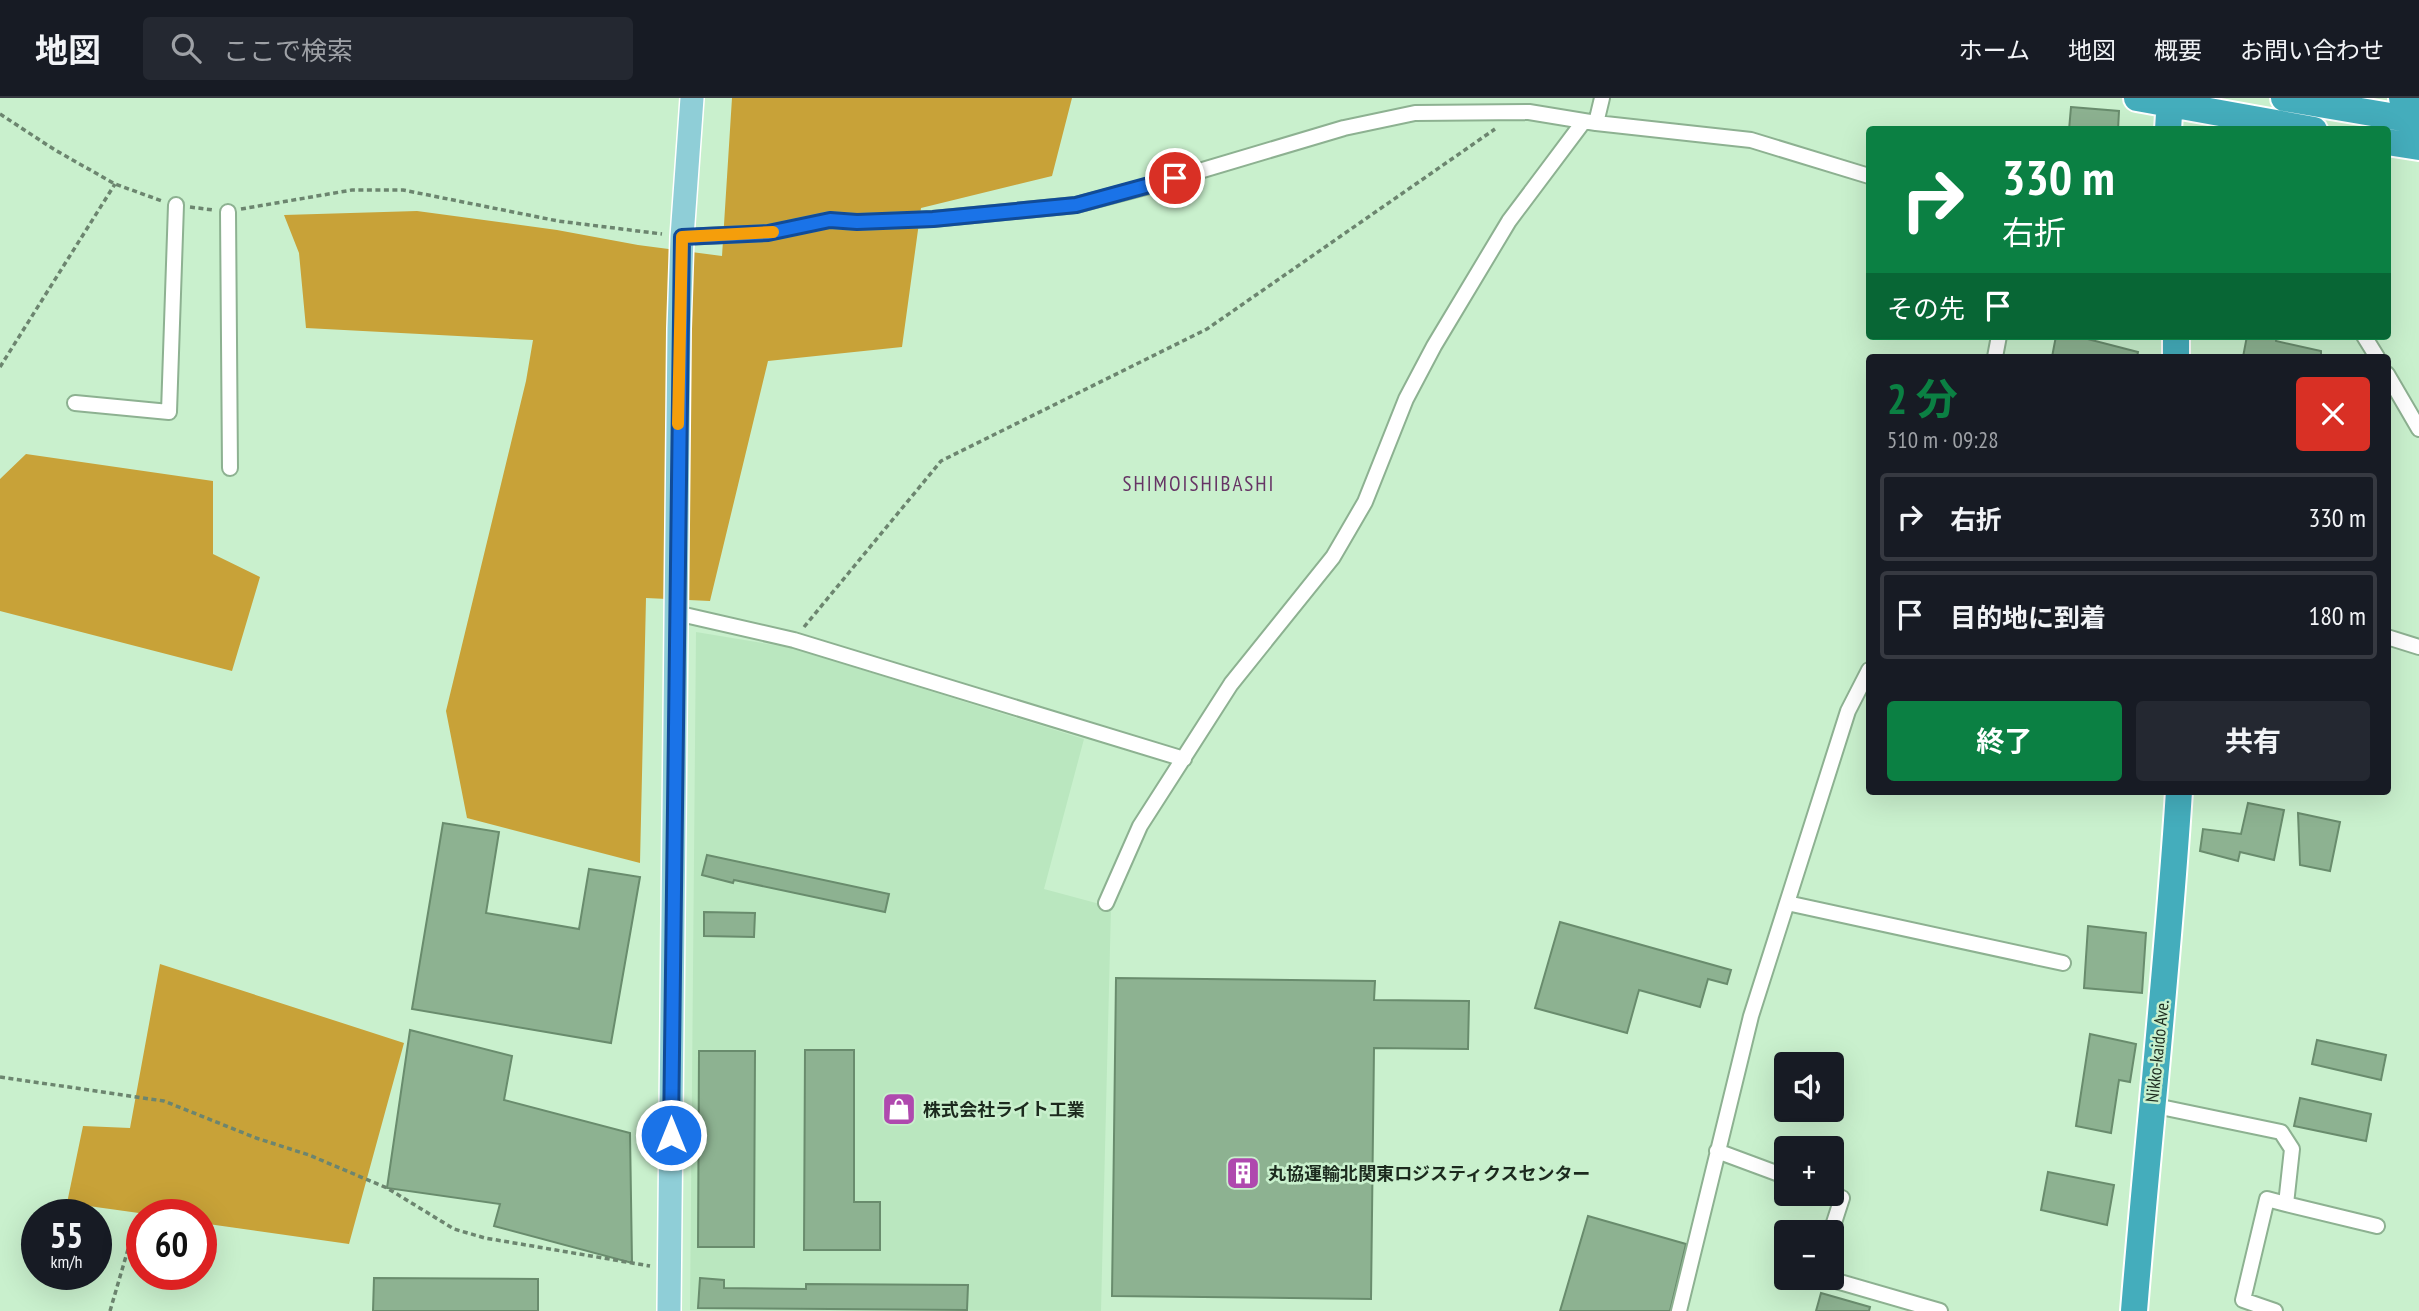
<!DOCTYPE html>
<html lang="ja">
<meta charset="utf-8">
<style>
body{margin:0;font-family:"PT Sans Narrow","Noto Sans JP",sans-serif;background:#242831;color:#f1f3f6;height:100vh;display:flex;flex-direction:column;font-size:26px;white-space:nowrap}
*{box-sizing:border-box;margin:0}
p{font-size:23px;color:#9ea1a6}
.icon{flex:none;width:38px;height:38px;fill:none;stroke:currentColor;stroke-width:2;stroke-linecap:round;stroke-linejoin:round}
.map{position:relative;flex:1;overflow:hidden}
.sheet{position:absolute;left:1866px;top:256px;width:525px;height:441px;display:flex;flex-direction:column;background:#171b24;border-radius:7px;box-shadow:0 7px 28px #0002}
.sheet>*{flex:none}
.hud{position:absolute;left:1866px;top:28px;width:525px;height:214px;border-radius:7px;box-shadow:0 7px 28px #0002;background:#0b8043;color:#fff;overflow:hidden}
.tools{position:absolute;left:1774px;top:954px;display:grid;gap:14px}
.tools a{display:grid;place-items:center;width:70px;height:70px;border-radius:7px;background:#171b24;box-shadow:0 7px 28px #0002;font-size:35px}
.speed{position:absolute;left:21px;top:1101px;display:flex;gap:14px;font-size:35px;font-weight:700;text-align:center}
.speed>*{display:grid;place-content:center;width:91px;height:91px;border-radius:50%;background:#171b24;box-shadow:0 7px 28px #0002;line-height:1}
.speed small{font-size:18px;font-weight:400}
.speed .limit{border:10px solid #d22;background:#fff;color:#111}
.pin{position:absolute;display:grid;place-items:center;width:60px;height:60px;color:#fff;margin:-30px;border:4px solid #fff;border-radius:50%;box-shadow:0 2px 7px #0007}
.me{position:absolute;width:77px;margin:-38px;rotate:0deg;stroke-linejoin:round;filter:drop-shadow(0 0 5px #0008)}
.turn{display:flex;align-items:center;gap:24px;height:147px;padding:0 21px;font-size:32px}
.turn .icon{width:91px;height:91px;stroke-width:2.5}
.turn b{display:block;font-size:49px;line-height:60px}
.then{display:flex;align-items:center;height:66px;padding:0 21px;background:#0003;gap:14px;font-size:26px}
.round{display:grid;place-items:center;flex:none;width:74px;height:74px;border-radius:7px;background:#242831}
.summary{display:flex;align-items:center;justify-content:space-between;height:119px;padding:0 21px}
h1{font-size:42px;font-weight:700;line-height:52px;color:#0b8043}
.action{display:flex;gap:14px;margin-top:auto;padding:14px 21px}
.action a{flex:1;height:80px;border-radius:7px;background:#0b8043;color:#fff;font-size:28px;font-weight:700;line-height:80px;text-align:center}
.action a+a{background:#242831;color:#f1f3f6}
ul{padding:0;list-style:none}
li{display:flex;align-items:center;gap:21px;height:88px;margin:0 14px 10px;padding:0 7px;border:4px solid #363941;border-radius:7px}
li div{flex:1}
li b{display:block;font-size:26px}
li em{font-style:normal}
header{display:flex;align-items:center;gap:42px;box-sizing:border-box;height:98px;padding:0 35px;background:#171b24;border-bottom:2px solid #363941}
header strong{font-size:33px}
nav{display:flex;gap:38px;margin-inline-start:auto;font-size:24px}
.search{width:490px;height:63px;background:#242831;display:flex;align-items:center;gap:18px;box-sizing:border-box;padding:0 24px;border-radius:7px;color:#9ea1a6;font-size:26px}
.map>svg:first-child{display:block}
.built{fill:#bae7bf}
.forest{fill:#c8a238}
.building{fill:#8db291;stroke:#698c6d;stroke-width:2}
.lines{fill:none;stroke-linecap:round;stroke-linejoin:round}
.street-casing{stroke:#8db191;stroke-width:18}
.primary-casing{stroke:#fff;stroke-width:26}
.highway-casing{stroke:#fff;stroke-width:30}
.path{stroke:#6c856f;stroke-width:3.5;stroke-dasharray:5 3.5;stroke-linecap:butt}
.street{stroke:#fff;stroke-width:14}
.primary{stroke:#8fced7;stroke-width:23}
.highway{stroke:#44adbc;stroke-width:26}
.route-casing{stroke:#114b97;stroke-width:18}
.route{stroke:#1a73e8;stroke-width:12}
.slow{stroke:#f59e0b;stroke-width:12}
.labels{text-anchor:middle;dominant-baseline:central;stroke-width:5;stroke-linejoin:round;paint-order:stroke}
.street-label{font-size:18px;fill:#1c2a1e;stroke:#c9f0cd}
.poi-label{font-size:18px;font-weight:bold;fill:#1c2a1e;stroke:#c9f0cd;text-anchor:start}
.quarter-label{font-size:21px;letter-spacing:2px;fill:#663465;stroke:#c9f0cd}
</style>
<header>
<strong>地図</strong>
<div class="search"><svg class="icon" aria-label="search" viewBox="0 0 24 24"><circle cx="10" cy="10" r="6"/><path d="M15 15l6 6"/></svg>ここで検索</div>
<nav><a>ホーム</a><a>地図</a><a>概要</a><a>お問い合わせ</a></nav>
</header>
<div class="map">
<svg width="2419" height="1213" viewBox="0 0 2419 1213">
<rect width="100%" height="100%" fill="#c9f0cd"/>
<path class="built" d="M696,534L792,550L1084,641L1044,791L1111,809L1101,1213L690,1212Z"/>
<path class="forest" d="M732,0H1072L1052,78L921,110L902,249L768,263L710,503L646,500L640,765L467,720L446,613L526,283L533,242L306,230L299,155L284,117L417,113L557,132L638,147L722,158Z
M26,356L213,383V456L260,479L232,573L0,513V381Z
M160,866L404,945L349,1146L201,1125V1116H146L67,1105L83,1028L130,1030Z"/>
<path class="building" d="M2071,9L2119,13L2118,32H2069Z
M2056,238H2076L2138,254L2137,259H2052Z
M2247,238H2276V243L2321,253V259H2243Z
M2248,705L2284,712L2274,762L2240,754L2238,763L2200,753L2203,731L2241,736Z
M2298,715L2340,724L2330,773L2300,767Z
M443,725L499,734L486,815L579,831L589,771L640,779L611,945L412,911Z
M707,757L889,796L885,814L734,782L733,785L702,777Z
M704,814L755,815L754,839L704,838Z
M1560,824L1731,872L1727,886L1708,881L1700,909L1639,892L1627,935L1535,910Z
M2088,828L2146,835L2142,895L2084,890Z
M1116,880L1375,883L1374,902L1469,903L1468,951L1374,950L1371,1201L1112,1198Z
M410,932L512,958L504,1002L630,1035L632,1165L494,1128L500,1106L387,1090Z
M2090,936L2136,946L2130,984L2119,982L2111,1035L2076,1028Z
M2317,942L2386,957L2381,982L2312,966Z
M805,952H854V1104H880V1152H804Z
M699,953H755L754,1149H698Z
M2300,1000L2371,1016L2366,1043L2294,1028Z
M2048,1074L2114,1087L2107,1127L2041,1112Z
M1588,1118L1686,1146L1670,1213H1560Z
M374,1180L538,1181V1213H373Z
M700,1180L724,1182V1190L806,1191V1186L968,1187L967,1212L698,1210Z
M1821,1195L1870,1209L1869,1213H1816Z"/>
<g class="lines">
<g class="street-casing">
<path id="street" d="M1596,25L1602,0
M228,114L230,370
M682,139L768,135L829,122L857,124L933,121L1076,107L1149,88L1344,30L1415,15L1529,14L1596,25L1751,42L1869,78
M2364,238L2377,259
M1995,259L1999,238
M2387,276L2419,331
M75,305L169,314L176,107
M676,515L794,542L1184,661
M2387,539L2419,549
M1106,805L1140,728L1231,586L1333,459L1365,404L1406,301L1434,248L1509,123L1584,23
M1787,805L2063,865
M2151,1007L2281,1034L2292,1051L2286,1106L2377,1128
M1717,1053L1787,1079
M1830,1096L1842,1100L1831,1134
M1826,1180L1940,1213
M1679,1213L1751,918L1848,613L1869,572
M2275,1213L2243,1202L2267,1101L2286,1106"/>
</g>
<g class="primary-casing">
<path id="primary" d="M669,1213L679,231L682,139L692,0"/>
</g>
<g class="highway-casing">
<path id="highway" d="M2137,0L2314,32
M2284,0L2419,23
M2402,0L2419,3
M2168,32L2170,0
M2387,44L2419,49
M2176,238V259
M2134,1213C2148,1040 2168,867 2179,693"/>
</g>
<path class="path" d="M0,16L55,52L115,86L162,103
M190,109L213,112
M241,111L352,92H403L558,123L662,136
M0,269L115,86
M804,529L941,363L1207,231L1495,31
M0,979L164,1003L256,1040L309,1057L387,1090L454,1131L485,1140L650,1168
M110,1213L131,1141"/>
<use href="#street" class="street"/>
<use href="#primary" class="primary"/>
<use href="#highway" class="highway"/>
</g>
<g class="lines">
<g class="route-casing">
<path id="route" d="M671,1037L682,139L768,135L830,122L857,124L933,121L1076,107L1175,80"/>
</g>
<use href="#route" class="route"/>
<path class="slow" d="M678,326L682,139L773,134"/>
</g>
<defs>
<g id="shop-square" transform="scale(1.75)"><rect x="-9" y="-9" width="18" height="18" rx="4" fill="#af49ae" stroke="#c9f0cd"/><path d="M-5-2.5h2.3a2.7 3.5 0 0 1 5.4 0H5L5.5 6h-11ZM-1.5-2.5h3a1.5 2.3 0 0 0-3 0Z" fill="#fff"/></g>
<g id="building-square" transform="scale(1.75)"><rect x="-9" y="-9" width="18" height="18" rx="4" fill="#af49ae" stroke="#c9f0cd"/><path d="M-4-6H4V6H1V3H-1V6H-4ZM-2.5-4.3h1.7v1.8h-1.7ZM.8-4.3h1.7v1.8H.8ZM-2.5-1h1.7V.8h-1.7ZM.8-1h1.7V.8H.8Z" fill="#fff"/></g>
</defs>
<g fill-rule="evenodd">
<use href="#shop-square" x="899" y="1011"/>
<use href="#building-square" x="1243" y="1075"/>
</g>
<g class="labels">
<g class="street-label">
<text transform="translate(2157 953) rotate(-84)">Nikko-kaido Ave.</text>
</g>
<g class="poi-label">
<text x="923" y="1011">株式会社ライト工業</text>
<text x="1268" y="1075">丸協運輸北関東ロジスティクスセンター</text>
</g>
<g class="quarter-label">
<text x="1199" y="385">SHIMOISHIBASHI</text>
</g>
</g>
</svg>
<div class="tools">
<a><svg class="icon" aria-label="sound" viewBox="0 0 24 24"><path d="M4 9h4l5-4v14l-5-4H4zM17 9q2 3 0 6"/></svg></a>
<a>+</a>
<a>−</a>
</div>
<div class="speed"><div>55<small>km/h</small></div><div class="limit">60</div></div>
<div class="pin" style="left:1175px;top:80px;background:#d93025"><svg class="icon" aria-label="arrive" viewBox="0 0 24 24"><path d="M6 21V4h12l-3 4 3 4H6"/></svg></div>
<svg class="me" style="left:671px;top:1037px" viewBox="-20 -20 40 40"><circle r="17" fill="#1a73e8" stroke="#fff" stroke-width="3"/><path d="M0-11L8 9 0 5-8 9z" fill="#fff"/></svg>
<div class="hud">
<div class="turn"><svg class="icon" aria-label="right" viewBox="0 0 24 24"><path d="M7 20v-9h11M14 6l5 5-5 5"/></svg><div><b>330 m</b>右折</div></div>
<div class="then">その先<svg class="icon" aria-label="arrive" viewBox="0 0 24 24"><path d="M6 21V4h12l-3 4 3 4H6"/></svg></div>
</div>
<section class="sheet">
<div class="summary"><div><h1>2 分</h1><p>510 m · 09:28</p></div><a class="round" style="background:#d93025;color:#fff"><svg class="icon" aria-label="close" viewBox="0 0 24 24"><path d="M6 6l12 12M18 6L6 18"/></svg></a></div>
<ul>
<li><svg class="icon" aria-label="right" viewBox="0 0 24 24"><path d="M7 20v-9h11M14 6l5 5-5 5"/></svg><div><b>右折</b></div><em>330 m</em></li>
<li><svg class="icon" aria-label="arrive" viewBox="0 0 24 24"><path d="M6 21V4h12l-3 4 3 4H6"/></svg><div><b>目的地に到着</b></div><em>180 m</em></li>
</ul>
<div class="action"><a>終了</a><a>共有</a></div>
</section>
</div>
